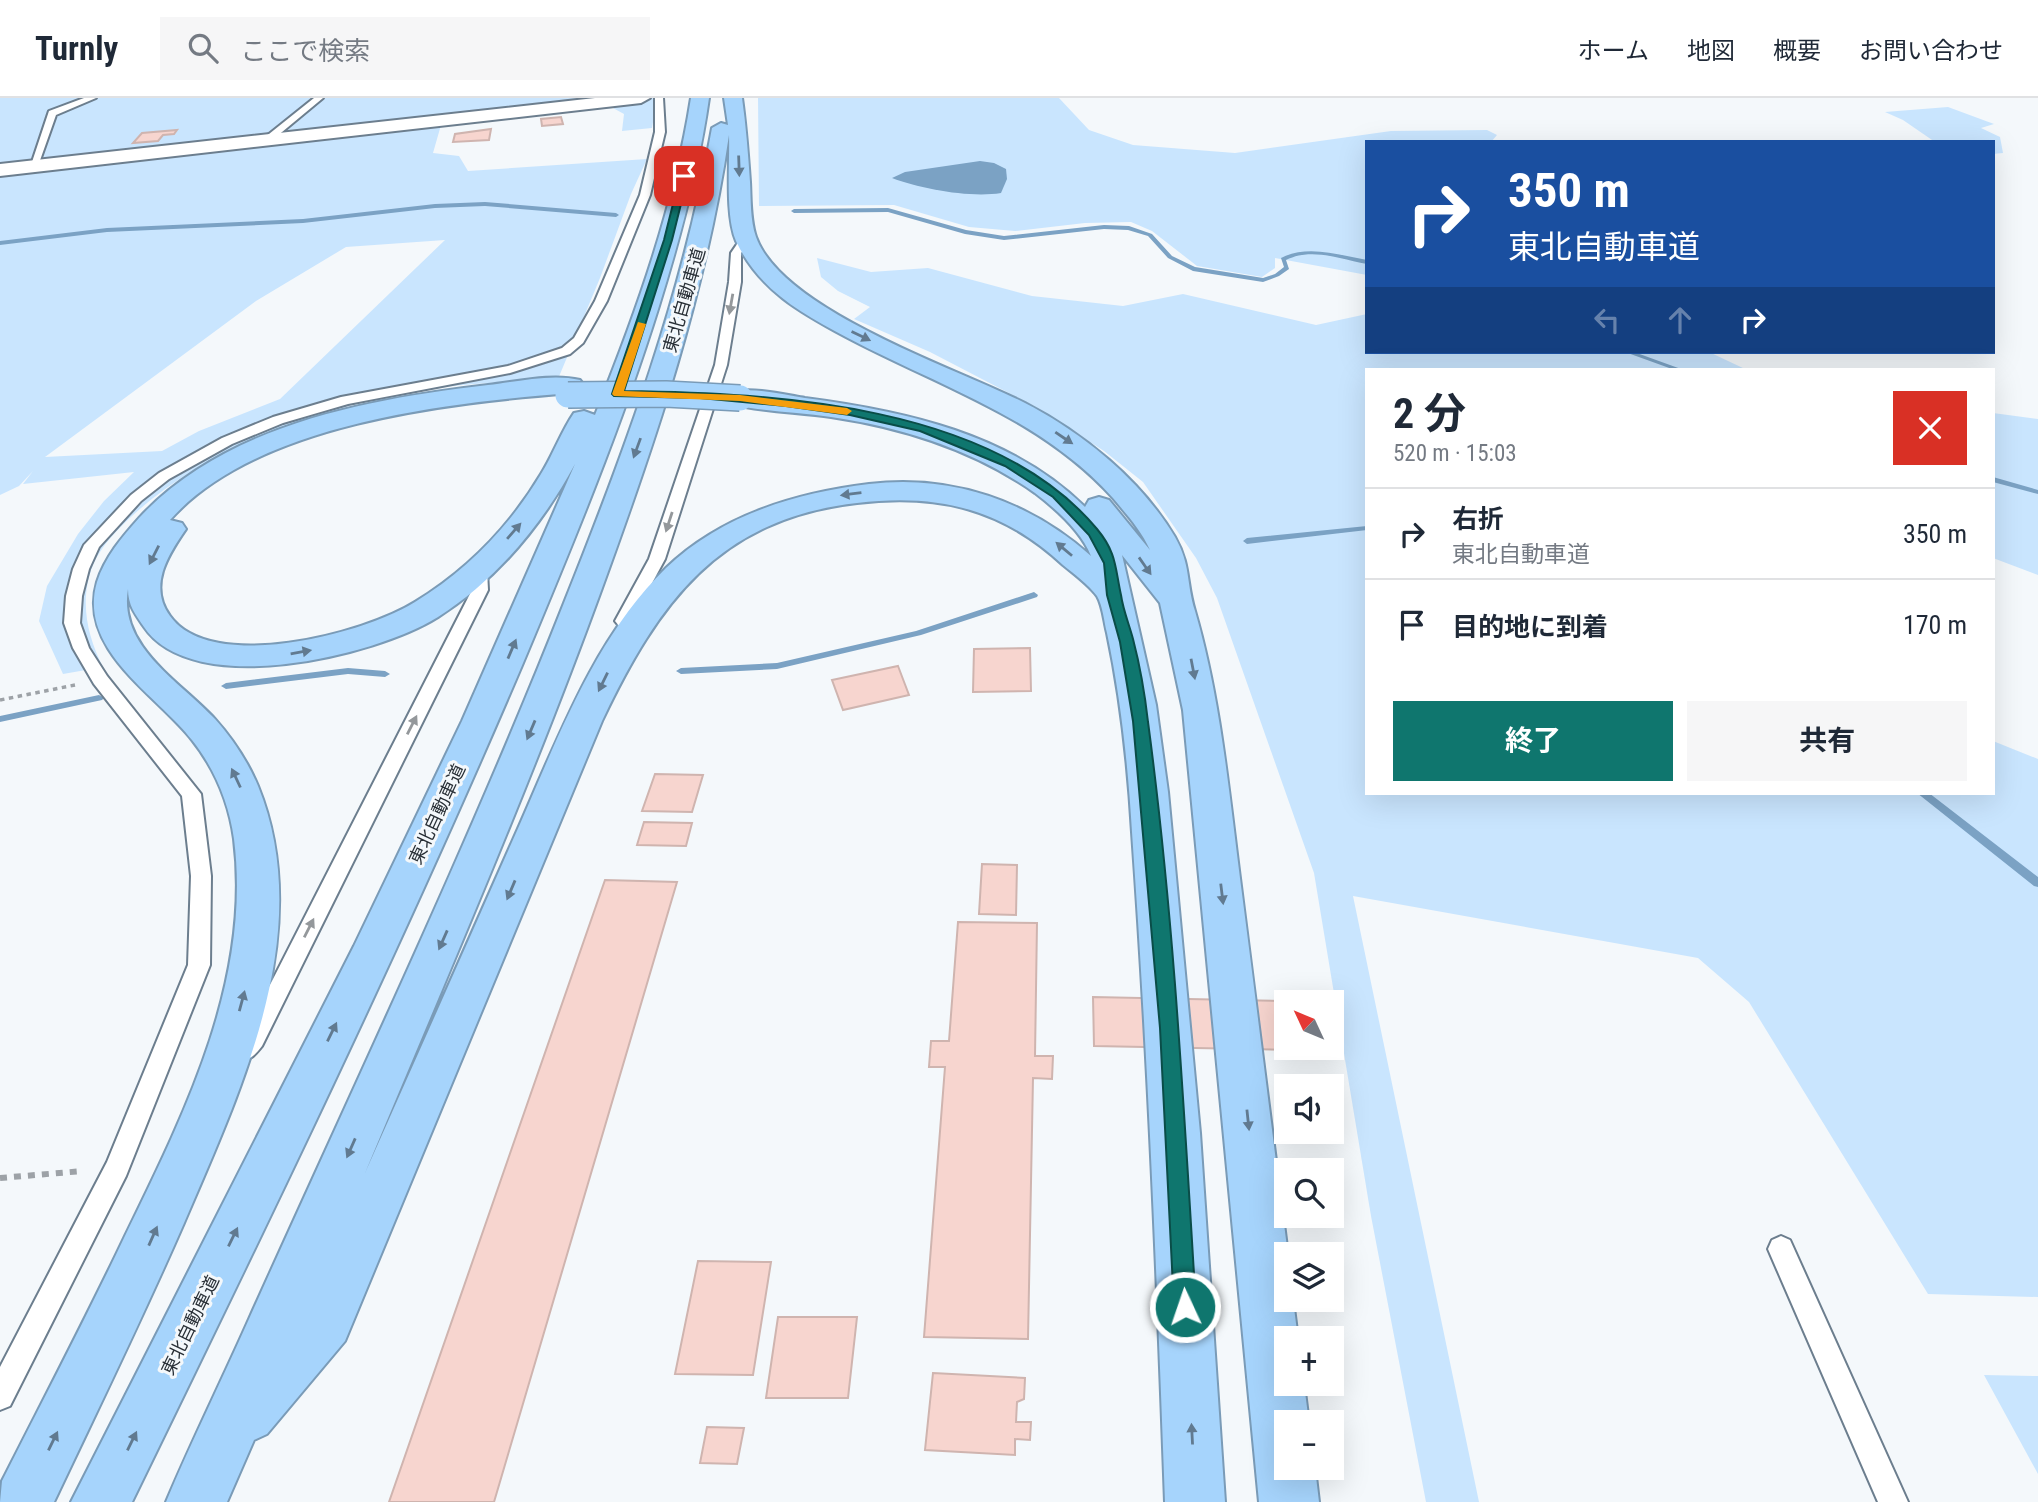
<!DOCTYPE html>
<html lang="ja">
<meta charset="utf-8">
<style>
body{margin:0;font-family:"Roboto Condensed","Noto Sans JP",sans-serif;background:#f6f6f7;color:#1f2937;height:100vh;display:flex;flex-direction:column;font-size:26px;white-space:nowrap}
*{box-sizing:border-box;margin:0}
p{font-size:23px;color:#747a83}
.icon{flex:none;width:38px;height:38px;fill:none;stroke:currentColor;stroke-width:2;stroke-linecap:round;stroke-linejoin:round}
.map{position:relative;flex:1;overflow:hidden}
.details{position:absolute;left:1365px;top:270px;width:630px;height:427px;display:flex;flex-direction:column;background:#fff;border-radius:0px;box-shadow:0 7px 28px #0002}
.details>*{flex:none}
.hud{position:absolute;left:1365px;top:42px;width:630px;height:214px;border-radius:0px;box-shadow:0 7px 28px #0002;background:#1a4fa0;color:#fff;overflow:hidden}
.needle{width:46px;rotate:314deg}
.buttons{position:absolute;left:1274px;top:892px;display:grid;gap:14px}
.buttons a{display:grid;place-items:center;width:70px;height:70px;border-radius:0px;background:#fff;box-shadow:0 7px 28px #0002;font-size:35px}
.pin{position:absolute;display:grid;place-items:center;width:60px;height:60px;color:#fff;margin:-30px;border-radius:14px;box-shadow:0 4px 10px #0006}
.me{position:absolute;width:77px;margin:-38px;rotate:357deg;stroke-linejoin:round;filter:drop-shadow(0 0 5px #0008)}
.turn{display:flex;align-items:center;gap:24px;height:147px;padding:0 28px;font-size:32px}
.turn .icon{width:91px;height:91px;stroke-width:2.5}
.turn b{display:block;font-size:49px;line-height:60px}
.lanes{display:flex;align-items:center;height:66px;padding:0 28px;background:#0003;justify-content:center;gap:35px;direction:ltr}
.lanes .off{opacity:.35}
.round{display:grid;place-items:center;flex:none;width:74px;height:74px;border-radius:0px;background:#f6f6f7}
.overview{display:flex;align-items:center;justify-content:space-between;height:119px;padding:0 28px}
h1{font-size:42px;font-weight:700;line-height:52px}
.primary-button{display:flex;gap:14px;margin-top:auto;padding:14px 28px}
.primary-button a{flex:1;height:80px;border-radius:0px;background:#0f766e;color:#fff;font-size:28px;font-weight:700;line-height:80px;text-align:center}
.primary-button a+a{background:#f6f6f7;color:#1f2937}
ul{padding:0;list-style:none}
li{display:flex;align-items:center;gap:21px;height:91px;padding:0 28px;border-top:2px solid #e0e1e3}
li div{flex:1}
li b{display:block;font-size:26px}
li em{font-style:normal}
header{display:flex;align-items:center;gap:42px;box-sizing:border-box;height:98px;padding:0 35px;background:#fff;border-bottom:2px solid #e0e1e3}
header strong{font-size:33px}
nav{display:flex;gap:38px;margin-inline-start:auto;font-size:24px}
.search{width:490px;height:63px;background:#f6f6f7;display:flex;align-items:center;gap:18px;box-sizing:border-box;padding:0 24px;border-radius:0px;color:#747a83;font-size:26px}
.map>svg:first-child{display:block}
.green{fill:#c9e5fe;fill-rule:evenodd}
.water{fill:#7ba2c4}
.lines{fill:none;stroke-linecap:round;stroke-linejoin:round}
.stream{fill:#7ba2c4;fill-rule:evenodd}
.building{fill:#f7d5cf;stroke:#cfb4af;stroke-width:2;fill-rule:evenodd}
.lane-casing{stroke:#6c7e8e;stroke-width:4}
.street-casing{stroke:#6c7e8e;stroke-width:4}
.highway-casing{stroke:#7a9bb7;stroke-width:4}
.path-far1{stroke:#9da2a7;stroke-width:3.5;stroke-dasharray:4.5 4.5;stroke-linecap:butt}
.path{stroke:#9da2a7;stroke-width:6;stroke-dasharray:7 7;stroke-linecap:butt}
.lane{fill:#fff;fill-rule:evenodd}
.street{fill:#fff;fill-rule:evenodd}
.highway{fill:#a6d4fc;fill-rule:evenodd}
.highway-bridge-casing{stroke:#7a9bb7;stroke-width:28;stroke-linecap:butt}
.highway-bridge{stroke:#a6d4fc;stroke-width:25}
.oneway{fill:#617a90}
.oneway2{fill:#94989b}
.route{fill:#0f766e;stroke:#0a4d48;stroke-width:2}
.slow{fill:#f59e0b}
.labels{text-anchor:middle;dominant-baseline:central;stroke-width:6;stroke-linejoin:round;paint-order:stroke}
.street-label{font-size:18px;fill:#293037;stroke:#f4f8fb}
</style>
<header>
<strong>Turnly</strong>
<div class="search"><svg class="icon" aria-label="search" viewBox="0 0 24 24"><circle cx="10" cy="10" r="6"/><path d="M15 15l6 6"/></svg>ここで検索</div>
<nav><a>ホーム</a><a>地図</a><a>概要</a><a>お問い合わせ</a></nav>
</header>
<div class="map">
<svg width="2038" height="1404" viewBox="0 0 2038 1404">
<rect width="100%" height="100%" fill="#f4f8fb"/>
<path class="green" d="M0,0H657L652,30L622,33L624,16L613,10L441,27L433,55L459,58L468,73L647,61L631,96L600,180L558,281C509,284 459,285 410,294C312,313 207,349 132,418C118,431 101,448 93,467C79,502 87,538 103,569L63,576L39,523L47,488L78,436L104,403L134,374L23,386L33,373L19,388L0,397ZM445,142L280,301L199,333L162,353L45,359L256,203L346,149Z
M758,0H1059L1089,32L1133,47L1235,55L1391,33L1487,32L1497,37L1491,44H1367V177L1275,160V170L1262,179L1197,168L1152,133L1131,124L1085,125L1015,133L969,129L894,107L759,108Z
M1948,9L1994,26L1981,30L2000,39L2003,55L1993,56V44H1935L1903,22L1885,14Z
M817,160L871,174L928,170L1032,198L1123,208L1183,196L1316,227L1367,216V254H1709L1745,271H1367V695H1993V643L2038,661V1199L1928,1196L1749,904L1698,860L1353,798L1479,1404H1426L1371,1118L1314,775L1217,500L1196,460L1143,384L1104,353L1034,308L930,254L854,221L870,209L838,193L821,179Z
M1993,315L2038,321V477L1993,460Z
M1984,1277L2038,1278V1376Z"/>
<path class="water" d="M980,63L994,65L1006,71L1007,81L1001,95C970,100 921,91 892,80L905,74Z"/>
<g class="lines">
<path class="stream" d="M485,104L616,115L619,117L616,119L485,108L435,110L303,125L107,134L0,147V143L107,130L303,121L435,106Z
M888,110L966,132L1004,138L1104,127L1129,128L1152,136L1172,158L1195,169L1263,180L1275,176L1284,169L1281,160C1308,146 1338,157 1367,162V166C1341,161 1311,149 1286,162L1289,171L1279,178L1263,184L1193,173L1168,160L1148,138L1128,132L1104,131L1004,142L965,136L888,114L794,115L791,113L794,111Z
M1625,254H1634L1681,271H1672Z
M1993,379L2038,392V396L1993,384Z
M1367,428V432L1247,446L1243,443L1247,440Z
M1034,494L1038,497L1037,499L921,537L777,571L681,576L676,573L681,570L777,565L916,533Z
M348,570L385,573L390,576L385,579L348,576L226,591L221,588L226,585Z
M99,597L104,600L102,602L0,624V618Z
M1917,695H1929L2038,779V789L2034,788Z"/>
</g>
<path class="building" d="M561,19L563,26L542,28L541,21Z
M491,31L489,42L453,44L455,36Z
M177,32L174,36L163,37L158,43L133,45L142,35Z
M1030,550L1031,593L973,594L974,551Z
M898,568L909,597L843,612L832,582Z
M655,676L703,677L692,714L642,713Z
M644,724L692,725L686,748L637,747Z
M982,766L1017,767L1016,817L979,816Z
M605,782L677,784L494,1404H389Z
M958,824L1037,825L1035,958H1053L1052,981L1033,980L1028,1241L924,1239L945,969H929L931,943H949Z
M1093,899L1332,904L1341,953L1094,948ZM1286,905H1332V950H1286Z
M698,1163L771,1164L753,1277L675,1276Z
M778,1219H857L848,1300H766Z
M933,1275L1025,1280L1024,1301L1017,1304L1016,1324H1031L1030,1342L1015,1341V1357L925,1352Z
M707,1329L744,1330L737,1366L700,1365Z"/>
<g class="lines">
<g class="lane-casing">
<path id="lane" d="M84,0H96L56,17L38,68L30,70L49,13Z
M314,0H323L270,44H264V40Z
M655,0H663L665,34L650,97L607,203L583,245L570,256L510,275L348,306L283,325L232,346L169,381L141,403L99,449L89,471L82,498L80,525L89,550L107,578L201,696L211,778L210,867L126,1078L10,1308L0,1312V1269L107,1064L188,867L191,778L182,698L94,586L73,550L64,525L66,498L73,471L84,447L131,397L159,375L222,340L273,319L341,299L508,268L562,250L574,240L595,203L640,97L655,34Z
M742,139L751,141L741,155V184L727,267L665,461L632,522L639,531L631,536L625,535L615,523L649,461L715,267L729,184L731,155Z
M479,468L487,473L488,492L262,948C254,958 250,964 237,959L233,952L246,934L472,492L471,473Z
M1781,1138L1790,1142L1908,1404H1878L1768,1151L1772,1142Z"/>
</g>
<g class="street-casing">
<path id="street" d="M595,0H650L641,5L0,78V66Z"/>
</g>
<g class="highway-casing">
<path id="highway" d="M691,0H709C699,71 680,140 659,208C621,330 572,448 523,565C402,849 267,1127 132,1404H71L354,848L462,623L575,366C542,427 496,482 438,519C376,558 193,602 144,529C135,516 128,507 128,491C118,549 181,584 215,621C232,640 248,664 258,688C317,833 241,992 184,1125C143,1219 98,1311 54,1404H0L2,1383C43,1302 85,1222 124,1140C184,1017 252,882 234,741C229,705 215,671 192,642C157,597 77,552 97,484C105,459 122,439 139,420C225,327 367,301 488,287C516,284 552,275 580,282L584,287L580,292L571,295C449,305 256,325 170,422L182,425L186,431C168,457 148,488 170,518C211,576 364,536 415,504C467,472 510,428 541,376C553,357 561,334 574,315L584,313L595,317C636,215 674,109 691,0Z
M724,0H742C746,28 748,55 750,84C751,102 750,122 756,139C783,213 956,270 1025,305C1083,335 1141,382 1175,439C1191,467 1186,484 1195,513C1221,602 1229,696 1241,788C1257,911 1272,1034 1288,1157L1286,1202H1293L1298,1241H1286V1286H1304L1309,1325H1286V1370H1315L1319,1404H1259L1183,612L1160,505L1122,457L1156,607L1168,694L1200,1035L1225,1404H1165C1157,1180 1148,957 1132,734C1128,667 1121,601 1107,535C1104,524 1103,508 1097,498C1089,487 1074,476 1063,467C1003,411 938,395 857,405C718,421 658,505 602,623L345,1243L267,1336L254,1342L227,1404H166C192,1342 222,1282 249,1221C356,983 468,748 564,505C626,350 683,195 712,30L721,25L728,27ZM729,37C730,67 725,117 736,143C759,192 801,215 846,239C940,289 1040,319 1113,400C1127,417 1141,432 1150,452L1109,402L1099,399L1089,402L1085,409C1011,336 905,313 805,300C782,296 753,289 731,294L727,300L731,306C763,314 798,314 831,319C905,330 974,352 1035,395C1056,411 1081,433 1091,458C1029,403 952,376 869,386C795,395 721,417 666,470C591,543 554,651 512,744C463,855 414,965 365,1075C446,881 530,688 602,490C656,342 706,194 729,37Z"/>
</g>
<path class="path-far1" d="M0,602L75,587"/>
<path class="path" d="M0,1080L83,1073"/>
<use href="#lane" class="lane"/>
<use href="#street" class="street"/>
<use href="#highway" class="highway"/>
<g class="highway-bridge-casing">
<path id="highway-bridge" d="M568,297L666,296L740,300"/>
</g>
<use href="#highway-bridge" class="highway-bridge"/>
</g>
<defs><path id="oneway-solid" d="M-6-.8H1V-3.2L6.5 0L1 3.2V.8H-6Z" transform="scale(1.75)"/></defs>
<g class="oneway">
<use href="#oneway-solid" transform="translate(739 68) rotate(88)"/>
<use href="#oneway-solid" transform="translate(861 238) rotate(26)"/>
<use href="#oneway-solid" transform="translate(1064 340) rotate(34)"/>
<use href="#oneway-solid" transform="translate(637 350) rotate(110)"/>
<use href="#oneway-solid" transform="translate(851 396) rotate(173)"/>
<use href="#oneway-solid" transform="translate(514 433) rotate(-49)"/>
<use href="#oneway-solid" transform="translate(1064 451) rotate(-140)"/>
<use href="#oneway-solid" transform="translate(154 457) rotate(117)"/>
<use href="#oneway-solid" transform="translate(1145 468) rotate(55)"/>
<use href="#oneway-solid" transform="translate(512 551) rotate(-67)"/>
<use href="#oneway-solid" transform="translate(301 554) rotate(-10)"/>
<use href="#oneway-solid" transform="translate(1193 571) rotate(79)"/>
<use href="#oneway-solid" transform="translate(603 584) rotate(116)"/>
<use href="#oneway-solid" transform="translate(531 632) rotate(113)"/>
<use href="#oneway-solid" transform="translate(236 680) rotate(-115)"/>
<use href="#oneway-solid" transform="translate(511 792) rotate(113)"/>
<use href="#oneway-solid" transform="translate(1222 796) rotate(83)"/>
<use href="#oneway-solid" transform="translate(443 842) rotate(114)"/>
<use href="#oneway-solid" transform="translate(242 903) rotate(-75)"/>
<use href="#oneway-solid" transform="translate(332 934) rotate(-64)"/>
<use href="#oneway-solid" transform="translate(1248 1022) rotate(84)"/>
<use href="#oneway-solid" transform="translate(351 1050) rotate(114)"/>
<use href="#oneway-solid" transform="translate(153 1138) rotate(-66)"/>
<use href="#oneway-solid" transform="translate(233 1139) rotate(-64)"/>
<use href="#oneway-solid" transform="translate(1192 1336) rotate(-93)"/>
<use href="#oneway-solid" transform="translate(53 1343) rotate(-64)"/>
<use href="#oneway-solid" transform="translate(132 1343) rotate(-64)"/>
</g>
<g class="oneway2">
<use href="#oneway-solid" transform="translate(731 206) rotate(100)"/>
<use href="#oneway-solid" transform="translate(669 424) rotate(108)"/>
<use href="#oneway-solid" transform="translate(412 627) rotate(-63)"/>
<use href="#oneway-solid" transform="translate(309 830) rotate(-63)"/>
</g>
<path class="route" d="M684,75L688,78L672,142L624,293C775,295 993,306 1097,431C1117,455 1115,470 1121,497C1123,512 1129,526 1133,541C1140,568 1145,597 1148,624C1174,818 1184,1014 1196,1209L1193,1217L1185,1220L1177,1217L1174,1209L1160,930L1133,623L1120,544L1107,497L1104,465L1089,437L1053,399L1005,368L920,333L850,317L786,308L700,300L614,298L612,296L664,142L680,78Z"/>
<path class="slow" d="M638,224L646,226L624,293L740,297L847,310L852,313L847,317L740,303L614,298L612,296Z"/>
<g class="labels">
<g class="street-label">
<text transform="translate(684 202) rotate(-74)">東北自動車道</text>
<text transform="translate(437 716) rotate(-65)">東北自動車道</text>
<text transform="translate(190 1227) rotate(-64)">東北自動車道</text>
</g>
</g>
</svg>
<div class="buttons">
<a><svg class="needle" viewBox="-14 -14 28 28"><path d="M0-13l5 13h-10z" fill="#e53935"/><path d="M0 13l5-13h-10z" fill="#747a83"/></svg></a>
<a><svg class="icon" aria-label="sound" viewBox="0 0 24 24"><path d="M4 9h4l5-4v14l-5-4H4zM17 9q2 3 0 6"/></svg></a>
<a><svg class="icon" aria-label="search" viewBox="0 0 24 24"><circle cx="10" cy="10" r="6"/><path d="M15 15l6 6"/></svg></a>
<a><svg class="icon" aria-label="layers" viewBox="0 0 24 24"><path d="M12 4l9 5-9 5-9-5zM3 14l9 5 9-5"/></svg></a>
<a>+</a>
<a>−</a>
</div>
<div class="pin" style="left:684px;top:78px;background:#d93025"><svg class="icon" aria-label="arrive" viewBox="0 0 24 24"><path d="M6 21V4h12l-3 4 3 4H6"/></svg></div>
<svg class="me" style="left:1185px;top:1209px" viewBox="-20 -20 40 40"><circle r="17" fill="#0f766e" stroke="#fff" stroke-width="3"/><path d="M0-11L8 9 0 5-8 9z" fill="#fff"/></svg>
<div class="hud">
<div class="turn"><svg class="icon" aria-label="right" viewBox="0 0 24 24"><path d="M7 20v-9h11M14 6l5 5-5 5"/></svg><div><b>350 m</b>東北自動車道</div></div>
<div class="lanes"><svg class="icon off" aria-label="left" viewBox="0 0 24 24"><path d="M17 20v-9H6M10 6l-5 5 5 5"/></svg><svg class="icon off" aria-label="ahead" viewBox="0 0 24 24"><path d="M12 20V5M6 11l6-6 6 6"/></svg><svg class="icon" aria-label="right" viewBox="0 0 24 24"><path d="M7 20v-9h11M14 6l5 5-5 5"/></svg></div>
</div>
<section class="details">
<div class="overview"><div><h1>2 分</h1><p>520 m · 15:03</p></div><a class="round" style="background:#d93025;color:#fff"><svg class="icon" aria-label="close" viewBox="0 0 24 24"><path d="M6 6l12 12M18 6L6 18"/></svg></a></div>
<ul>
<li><svg class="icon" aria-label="right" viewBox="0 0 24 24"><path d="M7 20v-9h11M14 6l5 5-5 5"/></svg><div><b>右折</b><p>東北自動車道</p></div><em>350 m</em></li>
<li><svg class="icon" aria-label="arrive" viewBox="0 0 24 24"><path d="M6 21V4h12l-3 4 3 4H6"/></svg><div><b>目的地に到着</b></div><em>170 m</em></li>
</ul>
<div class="primary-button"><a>終了</a><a>共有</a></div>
</section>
</div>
